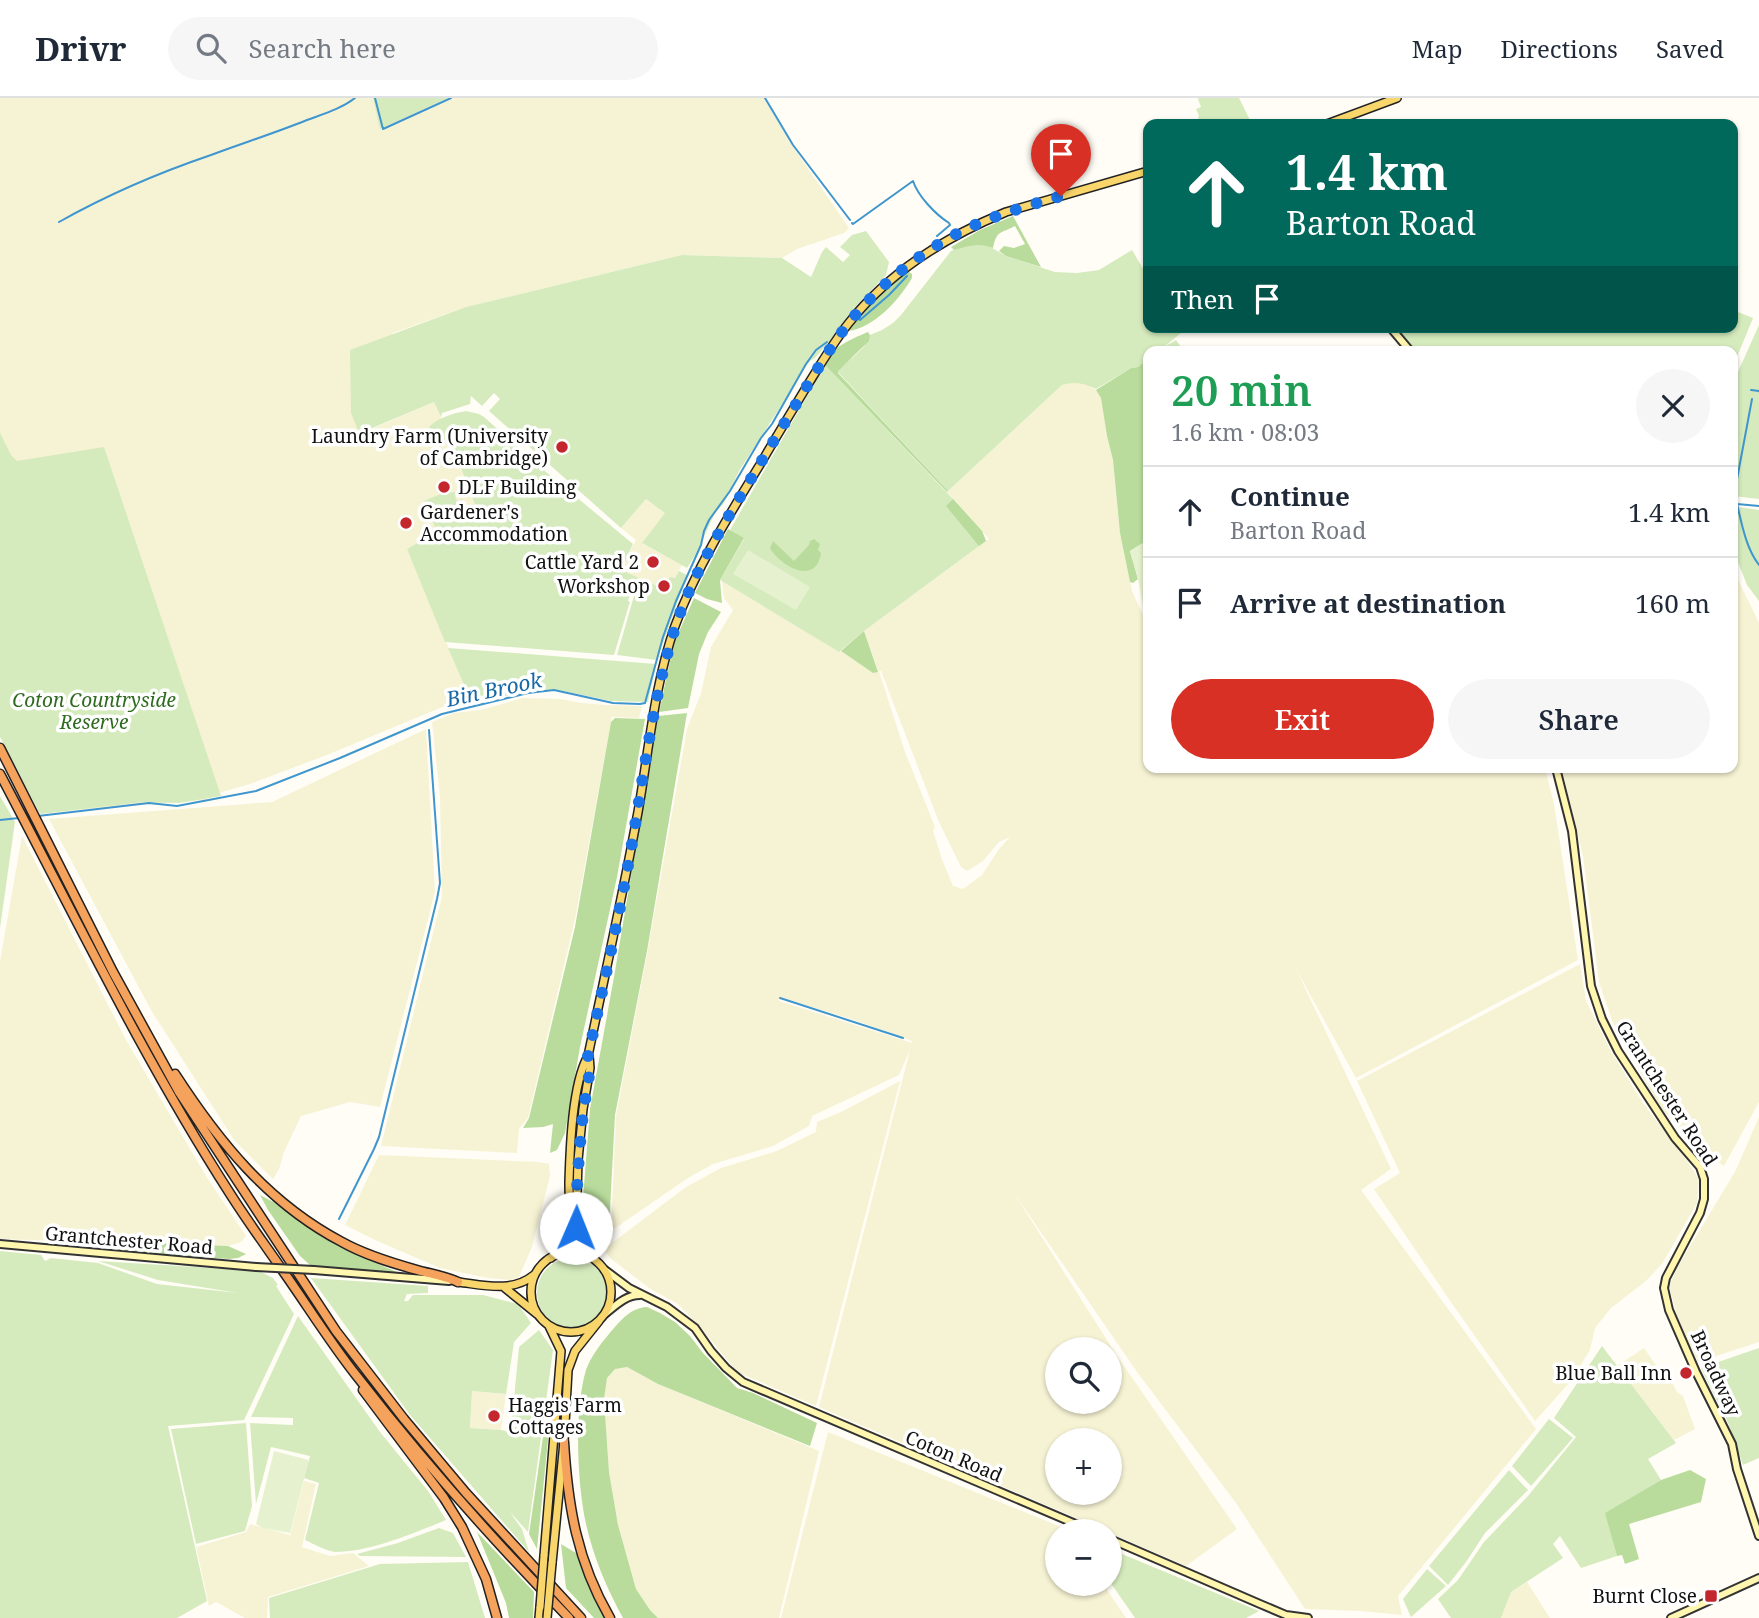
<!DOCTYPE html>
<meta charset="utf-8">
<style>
body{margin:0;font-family:"Noto Serif",serif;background:#f6f6f7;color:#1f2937;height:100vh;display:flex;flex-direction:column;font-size:26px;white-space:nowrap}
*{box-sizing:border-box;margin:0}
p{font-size:23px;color:#747a83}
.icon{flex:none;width:38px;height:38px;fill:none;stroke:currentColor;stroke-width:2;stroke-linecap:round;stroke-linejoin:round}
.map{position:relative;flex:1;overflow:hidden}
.details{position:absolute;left:1143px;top:248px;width:595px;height:427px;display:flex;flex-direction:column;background:#fff;border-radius:14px;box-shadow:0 2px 5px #0004}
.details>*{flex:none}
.top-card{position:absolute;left:1143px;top:21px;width:595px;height:214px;border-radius:14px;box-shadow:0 2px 5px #0004;background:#00695c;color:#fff;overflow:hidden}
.fabs{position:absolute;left:1045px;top:1239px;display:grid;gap:14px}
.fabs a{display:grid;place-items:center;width:77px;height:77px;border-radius:50%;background:#fff;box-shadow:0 2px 5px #0004;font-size:35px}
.pin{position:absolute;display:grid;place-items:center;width:60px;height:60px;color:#fff;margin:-72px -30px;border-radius:50% 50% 50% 0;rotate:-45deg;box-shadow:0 0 7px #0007}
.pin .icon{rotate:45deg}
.me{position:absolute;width:77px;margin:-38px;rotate:1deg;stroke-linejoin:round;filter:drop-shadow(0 0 5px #0008)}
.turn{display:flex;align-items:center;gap:24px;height:147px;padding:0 28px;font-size:32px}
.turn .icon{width:91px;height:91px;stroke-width:2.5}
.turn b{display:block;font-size:49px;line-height:60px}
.then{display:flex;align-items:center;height:66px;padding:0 28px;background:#0003;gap:14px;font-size:26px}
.round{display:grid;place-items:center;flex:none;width:74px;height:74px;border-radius:37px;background:#f6f6f7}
.head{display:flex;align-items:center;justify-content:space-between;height:119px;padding:0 28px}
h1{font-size:42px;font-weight:600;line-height:52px;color:#1e9e55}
.button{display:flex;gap:14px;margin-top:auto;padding:14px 28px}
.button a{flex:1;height:80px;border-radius:42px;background:#d93025;color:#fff;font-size:28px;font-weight:600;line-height:80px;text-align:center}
.button a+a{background:#f6f6f7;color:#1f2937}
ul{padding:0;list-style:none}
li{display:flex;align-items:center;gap:21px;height:91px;padding:0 28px;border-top:2px solid #e0e1e3}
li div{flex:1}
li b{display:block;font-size:26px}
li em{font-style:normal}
header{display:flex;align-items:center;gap:42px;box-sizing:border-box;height:98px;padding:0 35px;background:#fff;border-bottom:2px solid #e0e1e3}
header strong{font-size:33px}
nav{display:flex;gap:38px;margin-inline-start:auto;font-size:24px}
.search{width:490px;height:63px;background:#f6f6f7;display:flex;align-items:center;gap:18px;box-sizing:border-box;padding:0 24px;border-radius:38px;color:#747a83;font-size:26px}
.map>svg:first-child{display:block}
.farmland{fill:#f6f3d4;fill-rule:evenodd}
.green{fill:#d5ebbd}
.forest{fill:#b9dc9c}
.pitch{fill:#e6f2cf}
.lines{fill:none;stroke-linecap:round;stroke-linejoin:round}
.stream{stroke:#3f96cf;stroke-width:2}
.secondary-casing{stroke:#333;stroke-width:10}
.primary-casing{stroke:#222;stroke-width:10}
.highway-casing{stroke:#222;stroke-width:11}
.secondary{stroke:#fff6b0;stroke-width:6}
.primary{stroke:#f9d66b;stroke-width:7}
.highway{stroke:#f5a25d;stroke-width:8}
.secondary-bridge-casing{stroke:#333;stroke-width:10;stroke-linecap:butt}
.primary-bridge-casing{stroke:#222;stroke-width:10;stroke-linecap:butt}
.secondary-bridge{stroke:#fff6b0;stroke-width:6}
.primary-bridge{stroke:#f9d66b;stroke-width:7}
.route{stroke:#1a73e8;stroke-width:12;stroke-dasharray:0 21.6}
.poi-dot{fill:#c4262e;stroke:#fff;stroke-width:2.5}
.labels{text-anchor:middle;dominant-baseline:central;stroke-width:7;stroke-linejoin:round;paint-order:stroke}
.poi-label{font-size:19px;fill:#111;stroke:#fff;text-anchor:end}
.park-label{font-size:19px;font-style:italic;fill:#2f6b1f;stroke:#fff}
.street-label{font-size:19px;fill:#111;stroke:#fff}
.water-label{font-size:21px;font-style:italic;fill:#1768a6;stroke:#fff}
</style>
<header>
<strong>Drivr</strong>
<div class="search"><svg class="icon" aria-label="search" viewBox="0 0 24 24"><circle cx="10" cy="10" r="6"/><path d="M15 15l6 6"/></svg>Search here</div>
<nav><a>Map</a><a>Directions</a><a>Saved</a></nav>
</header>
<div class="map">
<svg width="1759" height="1520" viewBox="0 0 1759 1520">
<rect width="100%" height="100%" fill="#fffdf5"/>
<path class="farmland" d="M0,0H373L381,31L448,0H764L791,46L849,130L844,135L797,151L782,160L682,157L466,209L393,235L360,336L434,304L442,321L477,412L407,451L469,598L327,657L250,686L219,695L212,689L205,702L43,714L0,618Z
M1069,285H1084L1096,292L1101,299L1107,338L1113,362L1120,435L1132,493L1147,526H1148V670H1545L1554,706L1578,862L1356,980L1296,871L1391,1071L1361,1092L1536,1331L1398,1498L1402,1517L1361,1513L1305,1511L1236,1405L1137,1274L1014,1095L1117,1258L1237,1431L1186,1468L1110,1435V1433H1106L819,1309L910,952L899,977L812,1018L809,1028L773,1048L713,1066L688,1080L611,1133L616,1018L647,856L687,631L701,595L711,549L733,512L724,500L722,483L839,554L841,553L873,575L878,573L864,533L989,441L947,394L1062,287ZM879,573H881L939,724L961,769L967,773L983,763L999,744L1010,739L999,751L982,777L963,791L953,788L943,764L933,733L935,729L905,654ZM779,899L851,921L912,943V945L779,903ZM1057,1251H1110V1304H1057ZM1057,1342H1110V1395H1057Z
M646,401L666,415L643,446L682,467L675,480L665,491L620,472L636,442L621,430Z
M1733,471L1759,525V1004L1724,1068L1714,1061L1660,1010L1613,925L1599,884L1583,758L1561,670H1732Z
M523,600L560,601L582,605L606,607L642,608L639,620L612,619L575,821L528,1020L519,1031L517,1055L381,1048L442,798L440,698L432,624L454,615L480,612Z
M426,631L435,794L380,1009L350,1004L301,1018L284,1054L279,1071L273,1081L234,1042L151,912L49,721L272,704Z
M22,738L126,942L206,1078L246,1138L241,1144L228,1148L0,1141V863Z
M1580,866L1586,903L1612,955L1643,1005L1685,1060L1699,1081L1697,1105L1662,1166L1646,1183L1611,1210L1595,1230L1590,1252L1571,1283L1535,1323L1453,1207L1374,1091L1400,1075L1357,983Z
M900,983L816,1308L737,1274L701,1230L678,1206L649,1190L610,1160L604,1151L686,1089L721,1070L777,1053L816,1034L817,1024L841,1014Z
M1759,1019V1244L1698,1264L1678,1222L1669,1188L1678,1168L1735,1074Z
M379,1057L538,1064L549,1066L550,1078L532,1149L519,1179L511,1182L488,1180L440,1170L375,1142L345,1127Z
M1644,1250L1658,1270L1666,1271L1677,1294L1683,1298L1695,1331L1674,1342L1617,1268Z
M627,1269L658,1286L819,1353L779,1520H658L650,1512L636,1491L618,1427L609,1374L604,1301L607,1280L616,1270Z
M472,1293L506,1296L501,1332L470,1330Z
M828,1334L1066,1431L1067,1433H1057V1486H1103L1126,1520H781Z
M304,1383L316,1386L302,1449L330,1458L353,1455L369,1468L268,1499L267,1520H245L216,1504L209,1508L196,1449L246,1434L250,1426L290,1437Z
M1527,1484L1550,1520H1501L1511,1494Z"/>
<path class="green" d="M373,0H448L380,31Z
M1199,0H1239L1252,26H1206L1204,21L1199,23L1198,19L1199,18L1196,11L1201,9L1198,1Z
M866,133L889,164L886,177L857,207L829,244L815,260L810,263L799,277L790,294L739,373L724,405L715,415L696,456L687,470L642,445L665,415L646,401L621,430L489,313L500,301L494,295L482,308L471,298L470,306L442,315L441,319L434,304L365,333L369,347H364L351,315L350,252L466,209L682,157L782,160L811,179L822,154L826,149L843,164L850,157L840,149L852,137Z
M968,146L987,147L1006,158L1055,174L1077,175L1099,172L1132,152L1148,179V229H1179L1182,234L1164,249L1176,242L1185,254H1163L1161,251L1157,254H1148V261L1138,269L1131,270L1096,291C1084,285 1075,283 1062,287L948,393L837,273C848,262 866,252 870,237L882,232L893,225L901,217L951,153Z
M1733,212L1753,220L1737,259L1735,258L1733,265L1732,254H1414L1393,229H1732Z
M1759,227V401L1733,398V285Z
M825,267L953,401L982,433L986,443L864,533L839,554L720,482L744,441L730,432Z
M466,313L479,316L484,319L546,374L633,446L621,472L664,491L670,479L675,480L679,473L687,477L657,562L617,557L638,484L633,485L628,503L630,504L629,507L614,557L445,544L407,451L437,434L424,403L450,392L452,395L458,392L460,396L455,399L457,403L462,401L468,417L477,412L451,344L439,349L437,347L429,329C437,320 454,315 466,313Z
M0,335L11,357L17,363L104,349L221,698L179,705L143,704L41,716L39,714L0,639Z
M1732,408L1759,412V503L1747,487L1733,452Z
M448,550L656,566L648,604L611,603L558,592L478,601L469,598Z
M0,698L15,724L0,830Z
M0,1153L41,1157L45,1163L51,1160L98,1165L157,1186L238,1195L158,1182L98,1163L259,1173L273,1180L278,1187L276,1188L294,1216L244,1322L168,1328L207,1503L177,1520H0Z
M537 1195a35 35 0 1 1 70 0a35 35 0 1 1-70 0Z
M311,1180L428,1188V1195L407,1196L404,1203H408L413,1197H483L518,1206L531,1225L514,1244L506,1296L472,1293L470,1330L501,1332L519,1336L518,1332L511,1331L519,1249L539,1232L553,1252L528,1434L509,1413L522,1431L529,1454L410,1317Z
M298,1218L380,1334L428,1393L446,1422C414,1435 370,1454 335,1454C326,1453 314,1446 305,1442L319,1385L304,1380L310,1358L271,1349L256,1406L250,1325L293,1327V1320L251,1319Z
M1602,1248L1676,1345L1648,1361L1661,1382L1606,1415L1617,1458L1581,1470L1560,1438L1553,1446L1563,1460L1511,1494L1501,1520H1451L1438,1501L1458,1482L1484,1444L1528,1398L1576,1339L1554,1320Z
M1759,1250V1360L1743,1367L1729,1327L1701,1270Z
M1549,1321L1573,1340L1531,1388L1512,1368Z
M246,1325L252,1408L245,1433L196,1446L171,1331Z
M1509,1372L1528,1392L1485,1435L1466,1464L1448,1487L1429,1468Z
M439,1430L453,1435L466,1459L360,1458L357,1456L398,1445Z
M1110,1451L1259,1513L1246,1520H1135L1110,1484Z
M468,1464L485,1520H270L269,1500L380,1466Z
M1427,1471L1446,1488L1411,1519L1403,1501Z"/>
<path class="forest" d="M1013,118L1041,169L1006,158L999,153L1004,148L1014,150L1025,146L1015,128C1001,136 997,131 993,150C979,144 968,148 954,152L951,149L980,132Z
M909,174L912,176V180C899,202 874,230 848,233L847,232C864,213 885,184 909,174Z
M868,234L870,237L869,243L838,273V275L948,393L947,394L825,267C830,249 852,241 868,234Z
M1148,261V308L1146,311L1148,316V442L1130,453L1138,481L1133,485L1130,484L1120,435L1113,362L1107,338L1101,300L1096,292L1131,270L1138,269Z
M953,401L982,433L986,443L979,448L946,408Z
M728,431L744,440L720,482L722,505L707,501L695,495Z
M814,441L820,446L818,452L821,455C816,488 781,469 770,450L773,443L794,463L809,447L810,443Z
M694,500L721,514L708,534L699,556L688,610L659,614L674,545Z
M864,533L878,574L873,575L841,553Z
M687,615L647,853L615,1017L609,1130L586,1146L581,1126L590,1011L614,879L658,618Z
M615,620L645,621L617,779L580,949L565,1035L557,1052L550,1055L553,1026L543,1029L523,1030L529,1020L575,829L611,624Z
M260,1097L281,1108L322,1139L378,1166L397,1174L394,1175L310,1167L300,1158L268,1112Z
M121,1144L228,1148L246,1156L238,1160L229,1161L116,1152Z
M647,1209L660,1215L675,1224L690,1238L703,1255L737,1290L753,1295L817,1325L810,1348L658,1286L627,1269L615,1271L607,1280L604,1301L609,1374L618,1427L636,1491L650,1512L658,1520H623C607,1491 593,1458 586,1426C577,1385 574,1312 586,1272C590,1260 601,1245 609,1236C620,1223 630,1210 647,1209Z
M547,1311L551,1312L537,1451L529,1436Z
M1690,1372L1706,1381L1701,1404L1629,1426L1639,1461L1625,1466L1622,1457L1617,1458L1605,1415L1661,1382Z
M477,1434L534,1494L533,1520H509L506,1505Z
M561,1446L576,1455L585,1477L606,1520H594L566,1490Z"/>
<path class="pitch" d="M1148,442V526L1147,527L1138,481L1130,453Z
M748,452L810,489L796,512L733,476Z
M274,1353L309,1362L290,1435L263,1430L256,1426Z"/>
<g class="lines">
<path class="stream" d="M375,0L383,31L451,0
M765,0L793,47L850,122
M59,124C107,97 158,75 211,57C243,45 275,35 307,22C323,16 341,11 355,0
M852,125L853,126L913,83C918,98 935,116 949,125L950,127L937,138
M860,222L889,197L907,178
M1751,292L1759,293
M1735,392L1752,301
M1732,404L1734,397
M1759,408L1737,406C1742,427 1746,450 1759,467
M38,718L149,705L177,708L256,693L340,660L442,616L528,595L554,592L613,605L640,606L645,605L663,539L676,503L701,447L704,433L709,422L730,393L761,340L772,326L806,266L816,252L827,244
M0,722L19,720
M780,900L903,940
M339,1121L374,1051L379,1039L437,801L440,785L429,632"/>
<g class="secondary-casing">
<path id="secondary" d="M1390,229L1411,254
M1556,670L1572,733L1591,888L1602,921L1618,953L1675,1040L1700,1069L1704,1081V1101L1700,1115L1666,1180L1664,1190L1669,1212L1696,1274L1732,1346L1737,1371L1759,1438
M0,1146L256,1169
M314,1172L449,1183
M605,1172L629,1190L667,1209L695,1230L711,1253L726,1270L743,1284L1092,1433
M605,1216C616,1207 626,1197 640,1197
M1110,1441L1260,1506L1286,1517L1308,1520
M1671,1520L1759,1480"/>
</g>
<g class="primary-casing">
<path id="primary" d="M1327,26L1397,0
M589,958L590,970L583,1011L578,1062L576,1130L578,1142L589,1158
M531 1194a40 40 0 1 1 80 0a40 40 0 1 1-80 0Z
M551,1160C557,1153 563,1147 566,1138C571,1121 569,1101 569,1084C570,1051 572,986 588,958C605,876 623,796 638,714C649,652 654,588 675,528C696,470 729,417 761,365C776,339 792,313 807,288C820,267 833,245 848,226C889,174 945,139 1006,114L1148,73
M458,1184C484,1187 512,1195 534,1177
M505,1190L537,1216
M544,1458L561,1253L549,1228
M552,1465L564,1344L568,1272L575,1253L599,1223
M539,1520L540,1509"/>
</g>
<g class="highway-casing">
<path id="highway" d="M0,650L113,874L179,994L336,1233L404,1321L466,1395L581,1520
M0,676C74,816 143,960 229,1094C246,1121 265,1147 283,1173C307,1207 330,1244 356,1277C422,1362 494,1443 569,1520
M175,976C219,1044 268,1105 342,1144C365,1157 392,1165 417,1172C431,1176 445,1178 458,1184
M363,1292L444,1400L462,1429L486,1481L497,1520
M564,1344C568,1409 577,1463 610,1520"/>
</g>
<use href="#secondary" class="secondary"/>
<use href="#primary" class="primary"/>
<use href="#highway" class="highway"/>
<g class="secondary-bridge-casing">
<path id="secondary-bridge" d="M256,1169L314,1172"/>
</g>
<g class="primary-bridge-casing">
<path id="primary-bridge" d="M540,1509L544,1458
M547,1520L552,1465"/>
</g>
<use href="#secondary-bridge" class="secondary-bridge"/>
<use href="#primary-bridge" class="primary-bridge"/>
</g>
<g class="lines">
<path class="route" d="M576,1130C576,1092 579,1054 583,1016C585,997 592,978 588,958C603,889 619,820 631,751C644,678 652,604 674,533C691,478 728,419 758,369C774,342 791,315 807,288C820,267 833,245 848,226C878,188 919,155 962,133C994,117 1028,108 1061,98"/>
</g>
<g class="poi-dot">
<circle cx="562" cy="349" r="7"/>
<circle cx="444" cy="389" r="7"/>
<circle cx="406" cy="425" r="7"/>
<circle cx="653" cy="464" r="7"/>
<circle cx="664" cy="488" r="7"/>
<circle cx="1686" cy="1275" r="7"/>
<circle cx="494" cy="1318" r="7"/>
<rect x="1704" y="1491" width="14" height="14" rx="3.5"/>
</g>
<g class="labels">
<g class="poi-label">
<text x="548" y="338">Laundry Farm (University<tspan x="548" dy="22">of Cambridge)</tspan></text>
<text x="458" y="389" text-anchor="start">DLF Building</text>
<text x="420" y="414" text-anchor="start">Gardener's<tspan x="420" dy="22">Accommodation</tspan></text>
<text x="639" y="464">Cattle Yard 2</text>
<text x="650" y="488">Workshop</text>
<text x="1672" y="1275">Blue Ball Inn</text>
<text x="508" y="1307" text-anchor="start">Haggis Farm<tspan x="508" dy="22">Cottages</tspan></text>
<text x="1697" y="1498">Burnt Close</text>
</g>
<g class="park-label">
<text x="94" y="602">Coton Countryside<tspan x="94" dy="22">Reserve</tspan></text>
</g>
<g class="street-label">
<text transform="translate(1667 995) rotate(57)">Grantchester Road</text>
<text transform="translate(129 1142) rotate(5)">Grantchester Road</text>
<text transform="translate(1716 1275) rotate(65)">Broadway</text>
<text transform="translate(954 1358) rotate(23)">Coton Road</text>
</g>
<g class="water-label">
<text transform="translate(494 591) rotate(-12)">Bin Brook</text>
</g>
</g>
</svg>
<div class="fabs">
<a><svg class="icon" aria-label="search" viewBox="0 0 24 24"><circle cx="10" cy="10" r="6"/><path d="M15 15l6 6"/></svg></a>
<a>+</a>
<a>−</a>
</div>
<div class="pin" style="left:1061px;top:98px;background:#d93025"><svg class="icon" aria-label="arrive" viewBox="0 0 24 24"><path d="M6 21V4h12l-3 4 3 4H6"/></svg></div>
<svg class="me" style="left:576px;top:1130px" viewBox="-20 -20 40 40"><circle r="19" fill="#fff"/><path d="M0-13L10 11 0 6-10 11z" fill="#1a73e8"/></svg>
<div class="top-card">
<div class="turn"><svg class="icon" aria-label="ahead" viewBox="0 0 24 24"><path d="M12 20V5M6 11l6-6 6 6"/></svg><div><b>1.4 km</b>Barton Road</div></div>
<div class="then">Then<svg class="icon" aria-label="arrive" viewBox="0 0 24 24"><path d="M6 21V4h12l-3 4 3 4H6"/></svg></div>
</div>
<section class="details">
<div class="head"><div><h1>20 min</h1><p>1.6 km · 08:03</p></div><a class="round"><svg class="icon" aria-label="close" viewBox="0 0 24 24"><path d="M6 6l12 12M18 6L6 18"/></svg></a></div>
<ul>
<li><svg class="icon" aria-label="ahead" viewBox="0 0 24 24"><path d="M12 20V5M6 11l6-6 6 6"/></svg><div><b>Continue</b><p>Barton Road</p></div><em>1.4 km</em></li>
<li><svg class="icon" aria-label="arrive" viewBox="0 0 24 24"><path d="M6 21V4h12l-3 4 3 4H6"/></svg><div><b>Arrive at destination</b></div><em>160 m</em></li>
</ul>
<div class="button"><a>Exit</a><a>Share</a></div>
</section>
</div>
